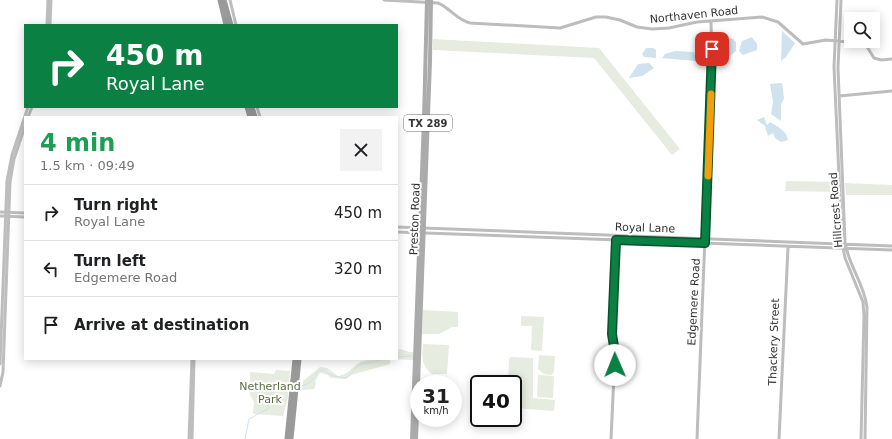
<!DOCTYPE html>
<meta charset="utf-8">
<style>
body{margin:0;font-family:"DejaVu Sans",sans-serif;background:#f2f2f2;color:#202124;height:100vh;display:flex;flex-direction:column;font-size:15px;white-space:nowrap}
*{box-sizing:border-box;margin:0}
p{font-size:13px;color:#757577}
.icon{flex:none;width:22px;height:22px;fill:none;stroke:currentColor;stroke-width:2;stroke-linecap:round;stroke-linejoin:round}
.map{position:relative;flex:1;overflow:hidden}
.drawer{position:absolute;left:24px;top:116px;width:374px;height:244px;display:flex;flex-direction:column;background:#fff;border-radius:0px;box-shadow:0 2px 10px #0003}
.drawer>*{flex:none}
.hud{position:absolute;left:24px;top:24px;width:374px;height:84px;border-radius:0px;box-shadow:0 2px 10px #0003;background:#0b8043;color:#fff;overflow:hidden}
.tools{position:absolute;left:844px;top:12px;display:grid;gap:8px}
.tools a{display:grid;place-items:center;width:36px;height:36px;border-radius:0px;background:#fff;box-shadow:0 2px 10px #0003;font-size:20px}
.speed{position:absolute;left:410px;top:375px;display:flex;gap:8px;font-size:20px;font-weight:700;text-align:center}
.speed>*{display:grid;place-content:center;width:52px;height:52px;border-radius:50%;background:#fff;box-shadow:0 2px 10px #0003;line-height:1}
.speed small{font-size:10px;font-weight:400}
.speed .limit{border:2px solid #111;border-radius:6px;background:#fff;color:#111}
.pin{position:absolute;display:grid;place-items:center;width:34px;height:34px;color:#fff;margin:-17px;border-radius:8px;box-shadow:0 2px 6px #0006}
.me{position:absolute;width:44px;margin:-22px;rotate:359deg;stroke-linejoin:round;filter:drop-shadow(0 0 3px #0008)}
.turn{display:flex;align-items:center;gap:14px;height:84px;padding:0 16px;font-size:18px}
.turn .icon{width:52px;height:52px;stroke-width:2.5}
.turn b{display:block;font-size:28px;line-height:34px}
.round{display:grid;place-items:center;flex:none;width:42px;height:42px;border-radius:0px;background:#f2f2f2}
.summary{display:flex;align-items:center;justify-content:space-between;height:68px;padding:0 16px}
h1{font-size:24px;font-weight:800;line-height:30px;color:#1e9e55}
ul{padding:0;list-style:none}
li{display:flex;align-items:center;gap:12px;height:56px;padding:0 16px;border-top:1px solid #e0e0e0}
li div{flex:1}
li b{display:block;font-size:15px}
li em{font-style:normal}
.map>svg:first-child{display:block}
.green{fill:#e6ecdf}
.water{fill:#cfe2ee}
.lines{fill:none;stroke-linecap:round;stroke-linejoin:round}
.stream{stroke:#cfe2ee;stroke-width:1}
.secondary{stroke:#bdbdbd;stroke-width:3}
.primary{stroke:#ababab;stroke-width:4}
.highway{stroke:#9a9a9a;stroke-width:5}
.route-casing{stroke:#07532c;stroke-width:10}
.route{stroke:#0b8043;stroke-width:7}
.slow{stroke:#f59e0b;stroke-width:7}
.labels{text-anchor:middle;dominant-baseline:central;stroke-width:4;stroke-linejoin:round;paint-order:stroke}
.shield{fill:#fff;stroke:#707070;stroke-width:1}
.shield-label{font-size:10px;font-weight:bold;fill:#333}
.street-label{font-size:11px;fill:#333;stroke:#fff}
.park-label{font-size:11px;fill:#56703f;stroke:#fff}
</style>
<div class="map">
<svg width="892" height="439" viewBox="0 0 892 439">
<rect width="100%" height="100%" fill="#fff"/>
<path class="green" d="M433,39L599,48L680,149L672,155L594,58L433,50Z
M786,181L836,182V192L785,191Z
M845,183L892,185V195H846Z
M423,310L458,312V327H452L439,334H422Z
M521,316L544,317L542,351L531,350L532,326H521Z
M423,344L449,345L447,374H432C421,365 422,357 423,344Z
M400,349L407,351L408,352H414V360L390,359V364L351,375L346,379L331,378L328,375L320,373L315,381L316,384L314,389L302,390L303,381L320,367L327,368L338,376C351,373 349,369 359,363C369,357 385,359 397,359V350Z
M539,355L555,356L554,372L551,375L544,374L538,369Z
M511,357L533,358V398L555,400L554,411L513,408V384H508L509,359Z
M276,370L290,371L288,397L283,416L253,414L254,402L250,395V372L274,374Z
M538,375L554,376L553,398L537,397Z"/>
<path class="water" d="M782,31L795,43L786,57L781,61Z
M752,37L757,44V50L743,55L739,51L742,41Z
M732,38L736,42V51L730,56L719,54L718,44Z
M699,41H706L711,51L708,58L704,61L696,51Z
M646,48H653L656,50V58L644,57L642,54Z
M675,51L694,52L696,61L662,58L665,54Z
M649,63L654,68L642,76L629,78L638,64Z
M782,83L784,98L781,105V121L771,114L773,102L770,84Z
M764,117L767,125L770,122C778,127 786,130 788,140L781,142L775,138L773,133L768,136L765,126L757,120Z"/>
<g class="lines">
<path class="stream" d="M397,357L411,356
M300,386C309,385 313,380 317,372L323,370L333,376L346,378C352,374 354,368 360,365C368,361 374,364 381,359
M245,439L249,419C256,416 260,411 267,410L268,408L266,400C271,391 281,387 290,384"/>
<path class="secondary" d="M230,0L236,25
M384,0L438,3C450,8 457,20 470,23L560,28L596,17H606L620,20L637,27L652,29L669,28L697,22L762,17L778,22L803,44L826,40L861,43L866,45L874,58L881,60L892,59
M837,0L834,67L842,242L845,258L863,302L864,316L861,439
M841,0L838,68L845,242C848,265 864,283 867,307L865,439
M47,25L48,0
M50,25L51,0
M839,96L892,91
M257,107L260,117
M28,117L32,107
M0,212L25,213
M0,216L25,217
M397,227L892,246
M397,232L892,250
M0,364L7,181L12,155L28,107
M0,386L3,372L10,182L14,159L25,126
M189,439L192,359
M192,439L194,359
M611,439L615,353L612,333L616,240
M697,439L712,59L711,22
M779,439L788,247"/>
<path class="primary" d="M412,439L424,119L427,0
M416,439L430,61L431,0"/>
<path class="highway" d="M220,0L226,25
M224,0L231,25
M247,107L250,117
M252,107L255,117
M287,439L295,359
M291,439L299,359"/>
</g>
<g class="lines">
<g class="route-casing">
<path id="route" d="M615,365V353L612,334L616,240L705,243L712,49"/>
</g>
<use href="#route" class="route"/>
<path class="slow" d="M708,176L711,94"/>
</g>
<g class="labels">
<rect class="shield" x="404" y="115" width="48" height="16" rx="3"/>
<g class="shield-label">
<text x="428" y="123">TX 289</text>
</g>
<g class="street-label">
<text transform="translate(694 15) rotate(-6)">Northaven Road</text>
<text transform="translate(836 210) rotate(-94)">Hillcrest Road</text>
<text transform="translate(415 219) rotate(-88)">Preston Road</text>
<text transform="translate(645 228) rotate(2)">Royal Lane</text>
<text transform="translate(694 302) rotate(-87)">Edgemere Road</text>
<text transform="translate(774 342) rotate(-88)">Thackery Street</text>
</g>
<g class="park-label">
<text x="270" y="386">Netherland<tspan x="270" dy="13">Park</tspan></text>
</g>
</g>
</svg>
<div class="tools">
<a><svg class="icon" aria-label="search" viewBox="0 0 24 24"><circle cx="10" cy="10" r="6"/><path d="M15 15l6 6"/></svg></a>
</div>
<div class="speed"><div>31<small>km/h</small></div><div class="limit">40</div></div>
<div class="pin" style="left:712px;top:49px;background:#d93025"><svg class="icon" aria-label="arrive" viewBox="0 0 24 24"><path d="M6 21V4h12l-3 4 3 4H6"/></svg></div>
<svg class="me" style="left:615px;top:365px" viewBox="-20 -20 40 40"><circle r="19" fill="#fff"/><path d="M0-13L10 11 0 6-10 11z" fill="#0b8043"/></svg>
<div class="hud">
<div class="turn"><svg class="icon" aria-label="right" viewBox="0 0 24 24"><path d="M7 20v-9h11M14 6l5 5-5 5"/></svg><div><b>450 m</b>Royal Lane</div></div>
</div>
<section class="drawer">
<div class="summary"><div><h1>4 min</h1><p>1.5 km · 09:49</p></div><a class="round"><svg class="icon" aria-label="close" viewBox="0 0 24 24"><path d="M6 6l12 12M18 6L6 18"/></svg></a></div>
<ul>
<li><svg class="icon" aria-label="right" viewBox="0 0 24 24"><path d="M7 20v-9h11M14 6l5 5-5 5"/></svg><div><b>Turn right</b><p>Royal Lane</p></div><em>450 m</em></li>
<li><svg class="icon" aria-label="left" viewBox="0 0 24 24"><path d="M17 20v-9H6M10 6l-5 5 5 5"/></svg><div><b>Turn left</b><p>Edgemere Road</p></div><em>320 m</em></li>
<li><svg class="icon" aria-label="arrive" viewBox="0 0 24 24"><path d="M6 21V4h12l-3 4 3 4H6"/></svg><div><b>Arrive at destination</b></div><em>690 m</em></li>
</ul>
</section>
</div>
